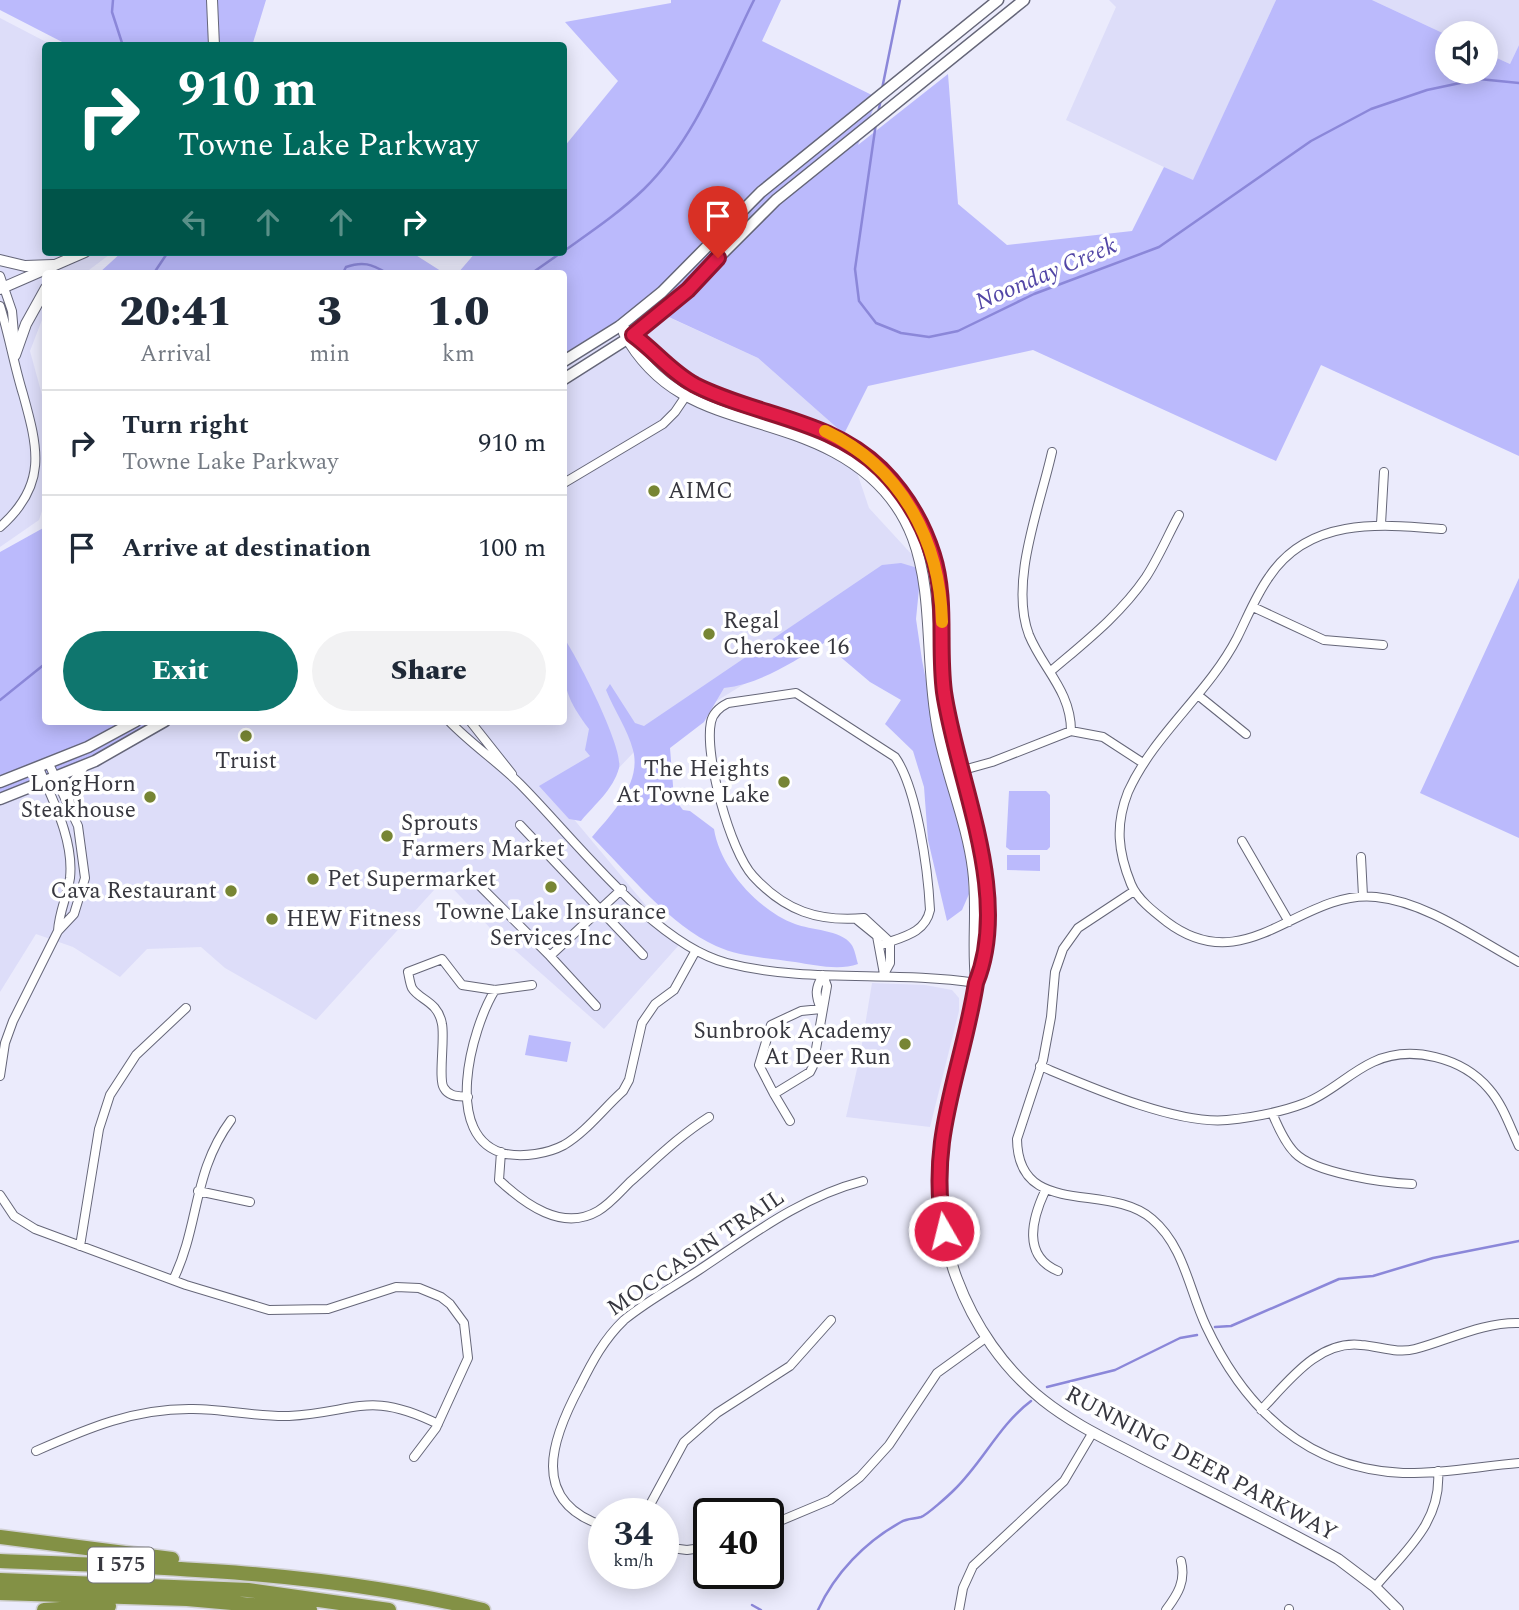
<!DOCTYPE html>
<style>
body{margin:0;font-family:Spectral,serif;background:#f2f2f3;color:#1f2937;height:100vh;display:flex;flex-direction:column;font-size:26px;white-space:nowrap}
*{box-sizing:border-box;margin:0}
p{font-size:23px;color:#747a83}
.icon{flex:none;width:38px;height:38px;fill:none;stroke:currentColor;stroke-width:2;stroke-linecap:round;stroke-linejoin:round}
.map{position:relative;flex:1;overflow:hidden}
.sheet{position:absolute;left:42px;top:270px;width:525px;height:455px;display:flex;flex-direction:column;background:#fff;border-radius:7px;box-shadow:0 4px 18px #0003}
.sheet>*{flex:none}
.hud{position:absolute;left:42px;top:42px;width:525px;height:214px;border-radius:7px;box-shadow:0 4px 18px #0003;background:#00695c;color:#fff;overflow:hidden}
.buttons{position:absolute;left:1435px;top:21px;display:grid;gap:14px}
.buttons a{display:grid;place-items:center;width:63px;height:63px;border-radius:50%;background:#fff;box-shadow:0 4px 18px #0003;font-size:35px}
.speed{position:absolute;left:588px;top:1498px;display:flex;gap:14px;font-size:35px;font-weight:700;text-align:center}
.speed>*{display:grid;place-content:center;width:91px;height:91px;border-radius:50%;background:#fff;box-shadow:0 4px 18px #0003;line-height:1}
.speed small{font-size:18px;font-weight:400}
.speed .limit{border:4px solid #111;border-radius:10px;background:#fff;color:#111}
.pin{position:absolute;display:grid;place-items:center;width:60px;height:60px;color:#fff;margin:-72px -30px;border-radius:50% 50% 50% 0;rotate:-45deg;box-shadow:0 0 7px #0007}
.pin .icon{rotate:45deg}
.me{position:absolute;width:77px;margin:-38px;rotate:352deg;stroke-linejoin:round;filter:drop-shadow(0 0 5px #0008)}
.turn{display:flex;align-items:center;gap:24px;height:147px;padding:0 21px;font-size:32px}
.turn .icon{width:91px;height:91px;stroke-width:2.5}
.turn b{display:block;font-size:49px;line-height:60px}
.lanes{display:flex;align-items:center;height:66px;padding:0 21px;background:#0003;justify-content:center;gap:35px;direction:ltr}
.lanes .off{opacity:.35}
.eta{display:flex;justify-content:space-evenly;align-items:center;height:119px;text-align:center}
.eta b{font-size:42px;font-weight:800;line-height:49px}
.cta{display:flex;gap:14px;margin-top:auto;padding:14px 21px}
.cta a{flex:1;height:80px;border-radius:42px;background:#0f766e;color:#fff;font-size:28px;font-weight:800;line-height:80px;text-align:center}
.cta a+a{background:#f2f2f3;color:#1f2937}
ul{padding:0;list-style:none}
li{display:flex;align-items:center;gap:21px;height:105px;padding:0 21px;border-top:2px solid #e0e1e3}
li div{flex:1}
li b{display:block;font-size:26px}
li em{font-style:normal}
.map>svg:first-child{display:block}
.built{fill:#ddddf9}
.green{fill:#bbbafc}
.lines{fill:none;stroke-linecap:round;stroke-linejoin:round}
.stream{stroke:#8b87d9;stroke-width:2.5}
.minor-casing{stroke:#656678;stroke-width:10}
.tertiary-casing{stroke:#656678;stroke-width:12}
.secondary-casing{stroke:#656678;stroke-width:13}
.motorway-casing{stroke:#cfcfd1;stroke-width:17}
.minor{stroke:#fff;stroke-width:8}
.tertiary{stroke:#fff;stroke-width:10}
.secondary{stroke:#fff;stroke-width:10}
.motorway{stroke:#839145;stroke-width:14}
.route-casing{stroke:#92132f;stroke-width:18}
.route{stroke:#e11d48;stroke-width:12}
.slow{stroke:#f59e0b;stroke-width:12}
.poi-dot{fill:#778534;stroke:#fff;stroke-width:2.5}
.labels{text-anchor:middle;dominant-baseline:central;stroke-width:7;stroke-linejoin:round;paint-order:stroke}
.shield{fill:#fff;stroke:#737379;stroke-width:2}
.shield-label{font-size:21px;font-weight:bold;fill:#37373f}
.poi-label{font-size:23px;fill:#37373f;stroke:#fff;text-anchor:start}
.street-label{font-size:23px;fill:#37373f;stroke:#fff}
.water-label{font-size:24px;font-style:italic;fill:#5246a6;stroke:#fff}
</style>
<div class="map">
<svg width="1519" height="1610" viewBox="0 0 1519 1610">
<rect width="100%" height="100%" fill="#ebebfc"/>
<path class="built" d="M1109,0H1276L1193,181L1066,120L1116,7Z
M1372,0H1519V45L1510,64L1486,53V33L1447,35Z
M0,18L52,45L46,46V252H113L85,273H46L45,312L30,351L45,406V502L39,520L0,547Z
M646,307L758,358L844,434L869,508L927,571L634,752L572,817L679,945L604,1029L491,929L444,879L316,1020L225,968L201,947L147,949L120,977L73,947L36,934L0,992V803L148,727L154,721H564V358Z
M872,983L925,985L952,990L959,998V1011L930,1127L846,1117L860,1056Z"/>
<path class="green" d="M0,0H266L252,46L68,45L0,10Z
M671,0H781L762,41L878,98L858,145L948,74L958,204L1007,245L1132,231L1164,167L1193,180L1276,0H1372L1447,35V72H1486V53L1510,64L1519,45V456L1321,365L1276,461L1033,350L868,386L844,434L758,358L647,307L564,358V273H458L476,252H564V147L618,81L565,22L671,3Z
M122,252H411L444,273H99Z
M45,527L46,721H154L60,778L0,803V552Z
M901,563L921,569L916,619L922,660L947,786L966,841L969,894L962,910L947,921L928,840L924,787L913,751L885,724L901,700L870,682L824,643C793,662 760,684 724,688L704,722L670,748L674,798L683,810L690,811L714,829C720,868 758,910 795,924C810,930 841,930 851,944C855,949 856,958 858,964C839,971 814,965 795,962C769,958 740,957 716,946C671,926 627,872 592,837C611,815 642,783 633,750C628,730 614,710 606,690L610,684L635,723L644,726L882,565Z
M1519,578V838L1420,793Z
M564,638C577,657 624,748 619,768C613,790 595,804 581,821L569,819L539,786L590,756L585,750L589,729C562,693 563,682 564,638Z
M1009,791H1046L1050,795V847L1047,850H1010L1006,847Z
M1007,855H1040V871L1007,870Z
M529,1035L571,1042L567,1062L525,1055Z"/>
<g class="lines">
<path class="stream" d="M113,0L112,12L123,46
M882,89L900,0
M878,113L881,99
M876,123L855,269L859,301L876,323L901,333L929,337L958,331L1034,294L1159,247L1311,141L1371,109L1427,90L1479,79L1519,83
M564,251C592,231 619,213 644,189C697,137 722,64 754,0
M154,273L168,252
M343,273L346,267C363,261 371,264 387,273
M532,273L562,252
M0,700L46,663
M1215,1327L1231,1326L1339,1279L1373,1276L1433,1258L1519,1241
M1047,1387L1115,1370L1180,1338L1197,1335
M752,1605L761,1610
M818,1610C835,1573 865,1542 901,1522C907,1518 914,1519 921,1517C927,1515 949,1495 954,1490C983,1462 999,1425 1031,1401"/>
<g class="minor-casing">
<path id="minor" d="M0,276L12,311L15,345
M0,306C9,335 14,365 23,394C38,448 48,485 0,527
M1052,452C1040,506 1009,582 1029,635C1043,669 1071,691 1071,731
M564,483L663,424L675,412L694,384
M1381,524L1384,472
M1442,529C1380,524 1309,517 1269,577C1256,595 1247,618 1237,638C1208,694 1154,734 1128,792C1115,825 1118,852 1131,884C1137,899 1154,912 1167,922C1247,982 1300,889 1376,897C1426,902 1475,938 1519,962
M1253,607L1324,640L1383,645
M1051,671C1085,642 1120,615 1146,577C1159,557 1168,535 1179,515
M1199,696L1246,734
M449,721C471,744 498,762 520,784C575,839 653,944 727,963C808,984 894,970 976,983
M470,721L512,774
M39,768C53,801 74,840 70,878C67,897 59,912 58,931
M949,774L992,762L1071,731L1103,737L1143,763
M70,805L69,787L84,767
M520,825L643,955
M1242,841L1289,922
M1361,857L1363,896
M479,885L550,956
M1134,891L1078,928L1063,949L1055,972L1051,1017L1043,1060L1017,1139C1018,1220 1108,1181 1152,1219C1184,1246 1189,1290 1206,1326C1245,1409 1307,1469 1403,1473C1441,1474 1481,1466 1519,1463
M856,919L877,936L884,974
M881,945C901,937 925,934 930,910C928,870 917,788 895,757L796,693L728,703C720,707 713,712 711,722C704,755 730,851 753,876C785,911 818,922 864,918L890,942V963L884,974
M495,990C471,1029 441,1139 506,1154C524,1157 547,1154 564,1145C586,1132 604,1108 623,1091L629,1080L642,1023L655,1004L674,990L695,952
M596,1006L550,956L622,889
M821,1009L801,1011L771,1025L759,1065L774,1094L810,1072L813,1066L827,986L823,975
M821,1009C815,995 815,988 823,975
M1040,1066C1088,1086 1176,1125 1227,1120C1255,1117 1279,1113 1305,1103C1329,1094 1349,1073 1373,1062C1411,1044 1463,1058 1489,1089C1503,1105 1510,1127 1519,1146
M0,1076L5,1043L13,1021L58,931L74,914L85,878L78,826L49,764
M774,1094L790,1121
M468,1097C459,1096 449,1097 444,1088C438,1080 445,1039 442,1024C438,1001 419,1000 412,988C410,984 409,976 408,972L442,959L462,985L495,990L532,985
M1273,1115C1278,1127 1285,1143 1295,1153C1314,1173 1384,1183 1412,1184
M501,1152L499,1180C525,1204 562,1232 598,1211C610,1204 620,1192 630,1182C656,1159 679,1136 709,1117
M198,1191L250,1202
M1045,1191C1032,1219 1022,1256 1058,1271
M0,1195L14,1216L35,1229L186,1285L269,1310L328,1309L396,1287L419,1288L441,1297L450,1304L464,1323L468,1358L436,1428L414,1457
M80,1246L99,1129L110,1095L136,1055L186,1008
M173,1280C200,1225 192,1173 231,1120
M1261,1410C1288,1382 1318,1340 1361,1345C1379,1346 1397,1354 1415,1349C1449,1340 1483,1322 1519,1323
M36,1451C88,1428 135,1408 193,1409C225,1409 256,1417 289,1416C357,1412 369,1390 438,1424
M645,1514L684,1442L717,1413L790,1366L831,1320
M604,1526C528,1501 552,1438 580,1386C592,1362 604,1339 624,1320C647,1301 675,1286 699,1270C752,1235 801,1197 863,1181
M768,1526L830,1500L860,1477L889,1445L937,1373L987,1337
M663,1547L687,1550L709,1547
M1375,1587C1405,1551 1442,1522 1438,1471
M959,1610L963,1588L973,1566L1064,1481L1093,1432
M1166,1610C1178,1594 1186,1581 1181,1561
M1289,1610V1609"/>
</g>
<g class="tertiary-casing">
<path id="tertiary" d="M212,0L214,46
M0,260L25,266L53,265
M0,289L85,252
M620,326C646,345 668,371 697,386C763,419 842,421 892,481C923,517 940,561 941,608C942,638 940,668 945,698C959,772 988,846 986,922C984,993 955,1060 942,1129C924,1227 965,1338 1043,1400C1073,1424 1108,1440 1142,1458C1207,1491 1274,1523 1338,1559L1375,1587L1398,1610
M624,333C672,421 755,410 834,452C953,516 917,624 938,730C947,777 967,822 973,869C978,906 972,944 976,980
M15,355L26,324L46,288"/>
</g>
<g class="secondary-casing">
<path id="secondary" d="M564,361L620,326L662,292L761,192L998,0
M564,379L627,339L669,307L776,200L1024,0
M0,782L88,747L136,721
M0,799L95,761L165,721"/>
</g>
<g class="motorway-casing">
<path id="motorway" d="M0,1537L172,1559
M0,1561C163,1567 324,1571 483,1610
M0,1580L248,1590L389,1610
M0,1593L187,1599L310,1610
M44,1610L109,1606"/>
</g>
<use href="#minor" class="minor"/>
<use href="#tertiary" class="tertiary"/>
<use href="#secondary" class="secondary"/>
<use href="#motorway" class="motorway"/>
</g>
<g class="lines">
<g class="route-casing">
<path id="route" d="M718,258L688,290L633,335C655,351 671,372 695,385C756,416 830,419 881,469C905,493 923,523 933,555C947,599 938,646 944,692C957,781 1012,894 976,983C962,1072 927,1138 944,1231"/>
</g>
<use href="#route" class="route"/>
<path class="slow" d="M825,431C901,467 940,540 942,622"/>
</g>
<g class="poi-dot">
<circle cx="654" cy="491" r="7"/>
<circle cx="709" cy="634" r="7"/>
<circle cx="246" cy="736" r="7"/>
<circle cx="784" cy="782" r="7"/>
<circle cx="150" cy="797" r="7"/>
<circle cx="387" cy="836" r="7"/>
<circle cx="313" cy="879" r="7"/>
<circle cx="551" cy="887" r="7"/>
<circle cx="231" cy="891" r="7"/>
<circle cx="272" cy="919" r="7"/>
<circle cx="905" cy="1044" r="7"/>
</g>
<g class="labels">
<rect class="shield" x="88" y="1547.5" width="66" height="35" rx="5"/>
<g class="shield-label">
<text x="121" y="1565">I 575</text>
</g>
<g class="poi-label">
<text x="668" y="491">AIMC</text>
<text x="723" y="621">Regal<tspan x="723" dy="26">Cherokee 16</tspan></text>
<text x="246" y="761" text-anchor="middle">Truist</text>
<text x="770" y="769" text-anchor="end">The Heights<tspan x="770" dy="26">At Towne Lake</tspan></text>
<text x="136" y="784" text-anchor="end">LongHorn<tspan x="136" dy="26">Steakhouse</tspan></text>
<text x="401" y="823">Sprouts<tspan x="401" dy="26">Farmers Market</tspan></text>
<text x="327" y="879">Pet Supermarket</text>
<text x="217" y="891" text-anchor="end">Cava Restaurant</text>
<text x="551" y="912" text-anchor="middle">Towne Lake Insurance<tspan x="551" dy="26">Services Inc</tspan></text>
<text x="286" y="919">HEW Fitness</text>
<text x="891" y="1031" text-anchor="end">Sunbrook Academy<tspan x="891" dy="26">At Deer Run</tspan></text>
</g>
<g class="street-label">
<text transform="translate(696 1253) rotate(-34)">MOCCASIN TRAIL</text>
<text transform="translate(1201 1464) rotate(28)">RUNNING DEER PARKWAY</text>
</g>
<g class="water-label">
<text transform="translate(1046 274) rotate(-23)">Noonday Creek</text>
</g>
</g>
</svg>
<div class="buttons">
<a><svg class="icon" aria-label="sound" viewBox="0 0 24 24"><path d="M4 9h4l5-4v14l-5-4H4zM17 9q2 3 0 6"/></svg></a>
</div>
<div class="speed"><div>34<small>km/h</small></div><div class="limit">40</div></div>
<div class="pin" style="left:718px;top:258px;background:#d93025"><svg class="icon" aria-label="arrive" viewBox="0 0 24 24"><path d="M6 21V4h12l-3 4 3 4H6"/></svg></div>
<svg class="me" style="left:944px;top:1231px" viewBox="-20 -20 40 40"><circle r="17" fill="#e11d48" stroke="#fff" stroke-width="3"/><path d="M0-11L8 9 0 5-8 9z" fill="#fff"/></svg>
<div class="hud">
<div class="turn"><svg class="icon" aria-label="right" viewBox="0 0 24 24"><path d="M7 20v-9h11M14 6l5 5-5 5"/></svg><div><b>910 m</b>Towne Lake Parkway</div></div>
<div class="lanes"><svg class="icon off" aria-label="left" viewBox="0 0 24 24"><path d="M17 20v-9H6M10 6l-5 5 5 5"/></svg><svg class="icon off" aria-label="ahead" viewBox="0 0 24 24"><path d="M12 20V5M6 11l6-6 6 6"/></svg><svg class="icon off" aria-label="ahead" viewBox="0 0 24 24"><path d="M12 20V5M6 11l6-6 6 6"/></svg><svg class="icon" aria-label="right" viewBox="0 0 24 24"><path d="M7 20v-9h11M14 6l5 5-5 5"/></svg></div>
</div>
<section class="sheet">
<div class="eta">
<div><b>20:41</b><p>Arrival</p></div>
<div><b>3</b><p>min</p></div>
<div><b>1.0</b><p>km</p></div>
</div>
<ul>
<li><svg class="icon" aria-label="right" viewBox="0 0 24 24"><path d="M7 20v-9h11M14 6l5 5-5 5"/></svg><div><b>Turn right</b><p>Towne Lake Parkway</p></div><em>910 m</em></li>
<li><svg class="icon" aria-label="arrive" viewBox="0 0 24 24"><path d="M6 21V4h12l-3 4 3 4H6"/></svg><div><b>Arrive at destination</b></div><em>100 m</em></li>
</ul>
<div class="cta"><a>Exit</a><a>Share</a></div>
</section>
</div>
